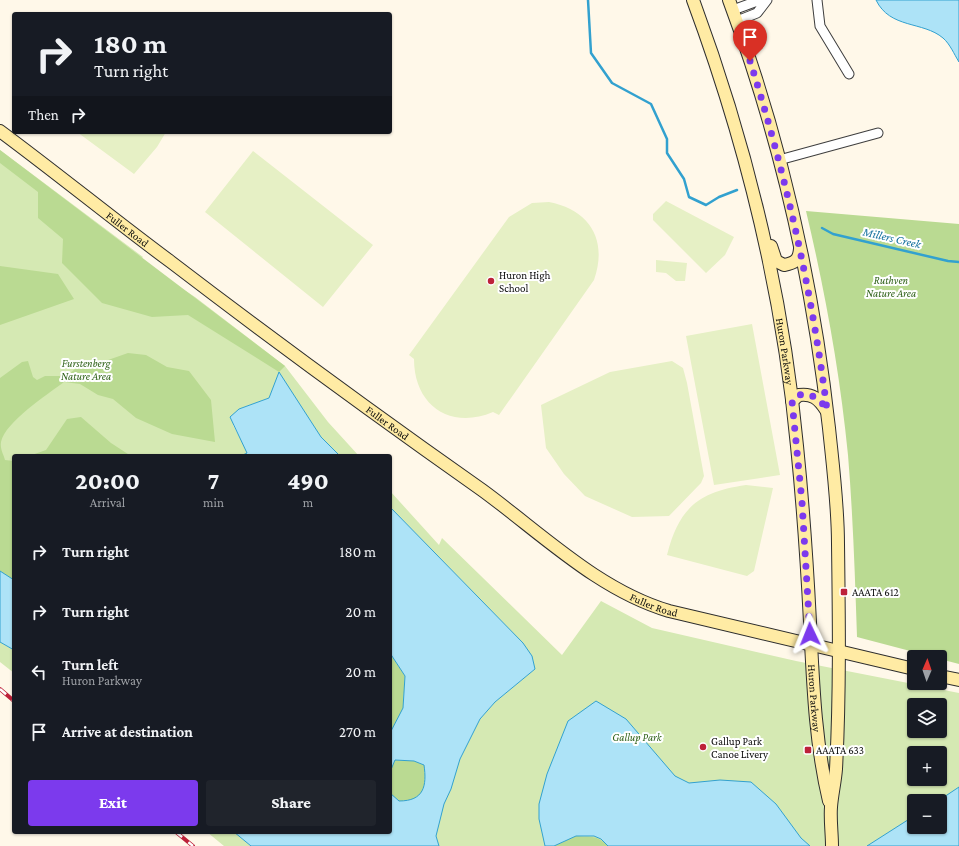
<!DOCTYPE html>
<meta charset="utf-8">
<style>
body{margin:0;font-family:"Crimson Pro",serif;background:#20242c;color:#f1f3f6;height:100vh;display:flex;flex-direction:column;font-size:15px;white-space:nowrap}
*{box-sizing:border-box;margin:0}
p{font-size:13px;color:#9ea1a6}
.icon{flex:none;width:22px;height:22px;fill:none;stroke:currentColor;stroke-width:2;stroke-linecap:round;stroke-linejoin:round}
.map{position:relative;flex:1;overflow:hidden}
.details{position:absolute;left:12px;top:454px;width:380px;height:380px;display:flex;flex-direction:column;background:#171b24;border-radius:4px;box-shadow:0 1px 3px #0004}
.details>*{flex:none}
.banner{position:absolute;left:12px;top:12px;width:380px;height:122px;border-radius:4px;box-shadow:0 1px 3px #0004;background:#171b24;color:#f1f3f6;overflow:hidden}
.needle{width:26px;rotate:2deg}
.tools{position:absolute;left:907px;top:650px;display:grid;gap:8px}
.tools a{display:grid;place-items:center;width:40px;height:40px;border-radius:4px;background:#171b24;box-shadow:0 1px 3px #0004;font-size:20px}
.pin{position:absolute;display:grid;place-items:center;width:34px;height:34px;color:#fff;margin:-41px -17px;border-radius:50% 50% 50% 0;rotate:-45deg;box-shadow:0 0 4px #0007}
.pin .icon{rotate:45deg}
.me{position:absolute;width:44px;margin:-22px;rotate:358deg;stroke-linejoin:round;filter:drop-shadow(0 0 3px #0008)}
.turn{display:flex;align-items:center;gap:14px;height:84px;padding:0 16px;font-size:18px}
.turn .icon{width:52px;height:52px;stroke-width:2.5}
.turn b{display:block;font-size:28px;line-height:34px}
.then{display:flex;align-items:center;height:38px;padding:0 16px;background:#0003;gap:8px;font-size:15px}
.eta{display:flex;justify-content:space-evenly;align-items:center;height:68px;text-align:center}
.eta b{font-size:24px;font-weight:800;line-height:28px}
.action{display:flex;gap:8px;margin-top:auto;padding:8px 16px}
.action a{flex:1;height:46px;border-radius:4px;background:#7c3aed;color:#fff;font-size:16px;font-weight:800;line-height:46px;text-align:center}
.action a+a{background:#20242c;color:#f1f3f6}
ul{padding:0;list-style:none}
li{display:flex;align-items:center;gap:12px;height:60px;padding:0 16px}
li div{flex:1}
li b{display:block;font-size:15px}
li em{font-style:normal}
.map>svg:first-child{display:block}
.green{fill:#d5e9b3;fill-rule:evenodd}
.forest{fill:#bada92}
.pitch{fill:#e6f0c5}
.water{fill:#ade3f7;stroke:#32a1cf}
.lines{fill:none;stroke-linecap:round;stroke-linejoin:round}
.stream{stroke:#32a1cf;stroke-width:2.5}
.street-casing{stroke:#3e3e3e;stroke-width:11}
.secondary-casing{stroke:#2d2d2d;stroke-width:14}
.street{stroke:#fff;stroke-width:9}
.secondary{stroke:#ffeba4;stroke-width:12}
.rail-casing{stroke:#bd2139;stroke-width:4}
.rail{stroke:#fff;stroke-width:2.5;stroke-dasharray:8;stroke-linecap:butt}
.route{stroke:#7c3aed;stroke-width:7;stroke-dasharray:0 12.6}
.poi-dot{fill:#bd2139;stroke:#fff;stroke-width:1.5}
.labels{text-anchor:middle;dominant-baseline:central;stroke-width:4;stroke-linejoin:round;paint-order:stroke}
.street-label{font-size:11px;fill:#0b0b0b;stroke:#fff}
.poi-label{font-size:11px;fill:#0b0b0b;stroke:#fff;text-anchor:start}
.park-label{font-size:11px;font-style:italic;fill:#31631b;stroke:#fff}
.water-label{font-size:12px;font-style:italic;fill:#13709e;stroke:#fff}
</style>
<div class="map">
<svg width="959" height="846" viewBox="0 0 959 846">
<rect width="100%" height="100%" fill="#fff8e9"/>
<path class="green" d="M0,150L143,257L114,287L178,286L195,297L285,366L328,422L359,456H340L321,437L279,373L269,398L239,409L233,425L248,453L241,456H14V580L0,571Z
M390,491L439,545L442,538L562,655L601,601L652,628L796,661L959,693V846H439L436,836L390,813V759H460L480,719L495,702L535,669L523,643L390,507ZM914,705H940V731H914ZM914,753H940V779H914ZM914,801H940V827H914Z
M0,642L14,650V673L0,662Z
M207,832H234L251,846H224Z"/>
<path class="forest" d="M0,150L285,366L279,372L188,315L152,317L102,303L62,263L63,239L38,218V192L0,163Z
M806,211L959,224V664L940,659V657H933L857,637C855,576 853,516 848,455C840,373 825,291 806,211Z
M0,266L58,274L74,299L0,325Z
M128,353L146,355L167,367L189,371L211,400L215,442L172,434L136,418L113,399L98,395L80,384L64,382C48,394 5,422 1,442C0,449 3,453 5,460L14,461V582L0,574V378L22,362L28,361L33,377L37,380L45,376H67L76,368L91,366Z
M81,417L111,443L131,456H29L46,450L67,419Z
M390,653L405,676L403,709L390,739Z
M395,760L414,761L424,765C426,787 426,801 399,801L390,793V772Z
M576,836C592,838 596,834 608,846H554Z"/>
<path class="pitch" d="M77,132H166L157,147L134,174Z
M253,151L373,245L323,307L205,212Z
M666,201L734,237L725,255L706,273L653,220V214Z
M549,202C590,210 608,240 594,280L499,415L493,412C451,430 414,406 414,359L409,355L509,217L532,203Z
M656,260L687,263L685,281H676L666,273L656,272Z
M752,324L780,475L714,485L686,336Z
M672,361L683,368L687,383L704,476L701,483L669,516L632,517L585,496L564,474L546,448L541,405L610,372Z
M746,485L773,488L754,571L747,576L667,555C679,508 698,492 746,485Z"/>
<path class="water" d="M876,0H959V62C954,54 950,44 943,38C923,21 890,29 876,0Z
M279,372L321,437L340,456H241L247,453L230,417L239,409L269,398Z
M390,507L523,643L532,656L535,669L495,702L480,719L460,759L451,789L444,804L436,836L439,846H251L234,832H390V793L399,801C424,801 427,786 424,765L414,761L395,760L390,772V733L403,708L405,676L390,653Z
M0,571L14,580V650L0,642Z
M596,701L626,719L675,776L689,783L720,780L751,782L776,804L801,838L810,846H608L601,839L594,836H576L554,846H545L539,819V804L547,774L568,721Z
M959,787V846H867L914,816V827H940V801H938Z"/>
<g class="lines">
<path class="stream" d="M588,0L591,53L612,83L651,104L667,139V153L684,179L689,197L706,205L719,197L737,190
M822,228L833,234L948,261L959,262"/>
<g class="street-casing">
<path id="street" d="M817,0L820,26L849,74
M733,10L760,0
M737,21L757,13L767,0
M779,160L878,133"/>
</g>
<g class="secondary-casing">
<g id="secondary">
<path id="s1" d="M693,0C746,143 783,295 797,446C803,505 807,563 810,622C813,683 815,742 829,801"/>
<path d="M729,0C780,137 813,283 829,428C833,467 838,505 838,544C839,619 840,694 836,769C835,782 832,794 831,807C830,820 832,833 832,846"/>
<path id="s2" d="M0,131C58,174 113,219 171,262C273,340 377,416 482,490C541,533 598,590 669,611L914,669"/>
<path d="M771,246L776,261L784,265C795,263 799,260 800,249"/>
<path d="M792,401L799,395C812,393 819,399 826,410"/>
<path d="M940,676L959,680"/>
</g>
</g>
<use href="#street" class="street"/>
<use href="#secondary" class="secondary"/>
<g class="rail-casing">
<path id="rail" d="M0,689L14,701
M176,832L193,846"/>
</g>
<use href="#rail" class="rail"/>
</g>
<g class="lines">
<path class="route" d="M750,61C786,175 812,292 827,410C820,399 813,393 799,395L792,401L802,502L810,634"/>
</g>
<g class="poi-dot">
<circle cx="491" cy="281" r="4"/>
<rect x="840" y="588" width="8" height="8" rx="2"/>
<circle cx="703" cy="747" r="4"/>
<rect x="804" y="746" width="8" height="8" rx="2"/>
</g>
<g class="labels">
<g class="street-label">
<text stroke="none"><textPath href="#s2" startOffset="161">Fuller Road</textPath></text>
<text stroke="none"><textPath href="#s1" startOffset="364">Huron Parkway</textPath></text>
<text stroke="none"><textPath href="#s2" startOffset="485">Fuller Road</textPath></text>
<text stroke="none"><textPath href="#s2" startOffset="809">Fuller Road</textPath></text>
<text stroke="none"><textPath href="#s1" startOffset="712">Huron Parkway</textPath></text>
</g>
<g class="poi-label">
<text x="499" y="275">Huron High<tspan x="499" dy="13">School</tspan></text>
<text x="852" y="592">AAATA 612</text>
<text x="711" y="741">Gallup Park<tspan x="711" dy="13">Canoe Livery</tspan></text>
<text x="816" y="750">AAATA 633</text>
</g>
<g class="park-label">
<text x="891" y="280">Ruthven<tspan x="891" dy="13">Nature Area</tspan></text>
<text x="86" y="363">Furstenberg<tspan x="86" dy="13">Nature Area</tspan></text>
<text x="637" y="737">Gallup Park</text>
</g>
<g class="water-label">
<text transform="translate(892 238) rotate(13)">Millers Creek</text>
</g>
</g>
</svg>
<div class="tools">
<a><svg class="needle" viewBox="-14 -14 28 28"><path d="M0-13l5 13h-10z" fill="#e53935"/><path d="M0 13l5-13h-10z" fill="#9ea1a6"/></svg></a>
<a><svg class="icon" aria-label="layers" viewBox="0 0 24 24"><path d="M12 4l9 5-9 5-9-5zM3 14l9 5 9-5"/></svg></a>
<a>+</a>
<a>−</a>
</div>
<div class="pin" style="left:750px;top:61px;background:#d93025"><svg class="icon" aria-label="arrive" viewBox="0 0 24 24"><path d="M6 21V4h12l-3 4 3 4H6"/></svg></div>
<svg class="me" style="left:810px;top:634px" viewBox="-20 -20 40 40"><path d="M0-17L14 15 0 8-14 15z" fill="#7c3aed" stroke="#fff" stroke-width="4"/></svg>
<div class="banner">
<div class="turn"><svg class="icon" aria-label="right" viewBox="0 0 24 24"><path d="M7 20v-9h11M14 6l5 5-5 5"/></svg><div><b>180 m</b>Turn right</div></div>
<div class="then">Then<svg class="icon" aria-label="right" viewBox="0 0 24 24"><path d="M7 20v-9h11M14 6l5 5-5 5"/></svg></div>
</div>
<section class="details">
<div class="eta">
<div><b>20:00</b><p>Arrival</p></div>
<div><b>7</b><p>min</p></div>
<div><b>490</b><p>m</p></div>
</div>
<ul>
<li><svg class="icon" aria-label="right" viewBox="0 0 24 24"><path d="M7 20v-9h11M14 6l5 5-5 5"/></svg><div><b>Turn right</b></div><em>180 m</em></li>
<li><svg class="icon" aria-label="right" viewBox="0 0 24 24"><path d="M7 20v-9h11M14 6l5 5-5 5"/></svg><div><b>Turn right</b></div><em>20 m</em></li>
<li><svg class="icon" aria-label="left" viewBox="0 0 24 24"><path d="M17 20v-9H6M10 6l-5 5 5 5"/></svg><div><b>Turn left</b><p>Huron Parkway</p></div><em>20 m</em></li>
<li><svg class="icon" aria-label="arrive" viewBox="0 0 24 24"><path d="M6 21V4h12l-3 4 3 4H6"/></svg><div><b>Arrive at destination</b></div><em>270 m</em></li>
</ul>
<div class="action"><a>Exit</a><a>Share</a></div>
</section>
</div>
